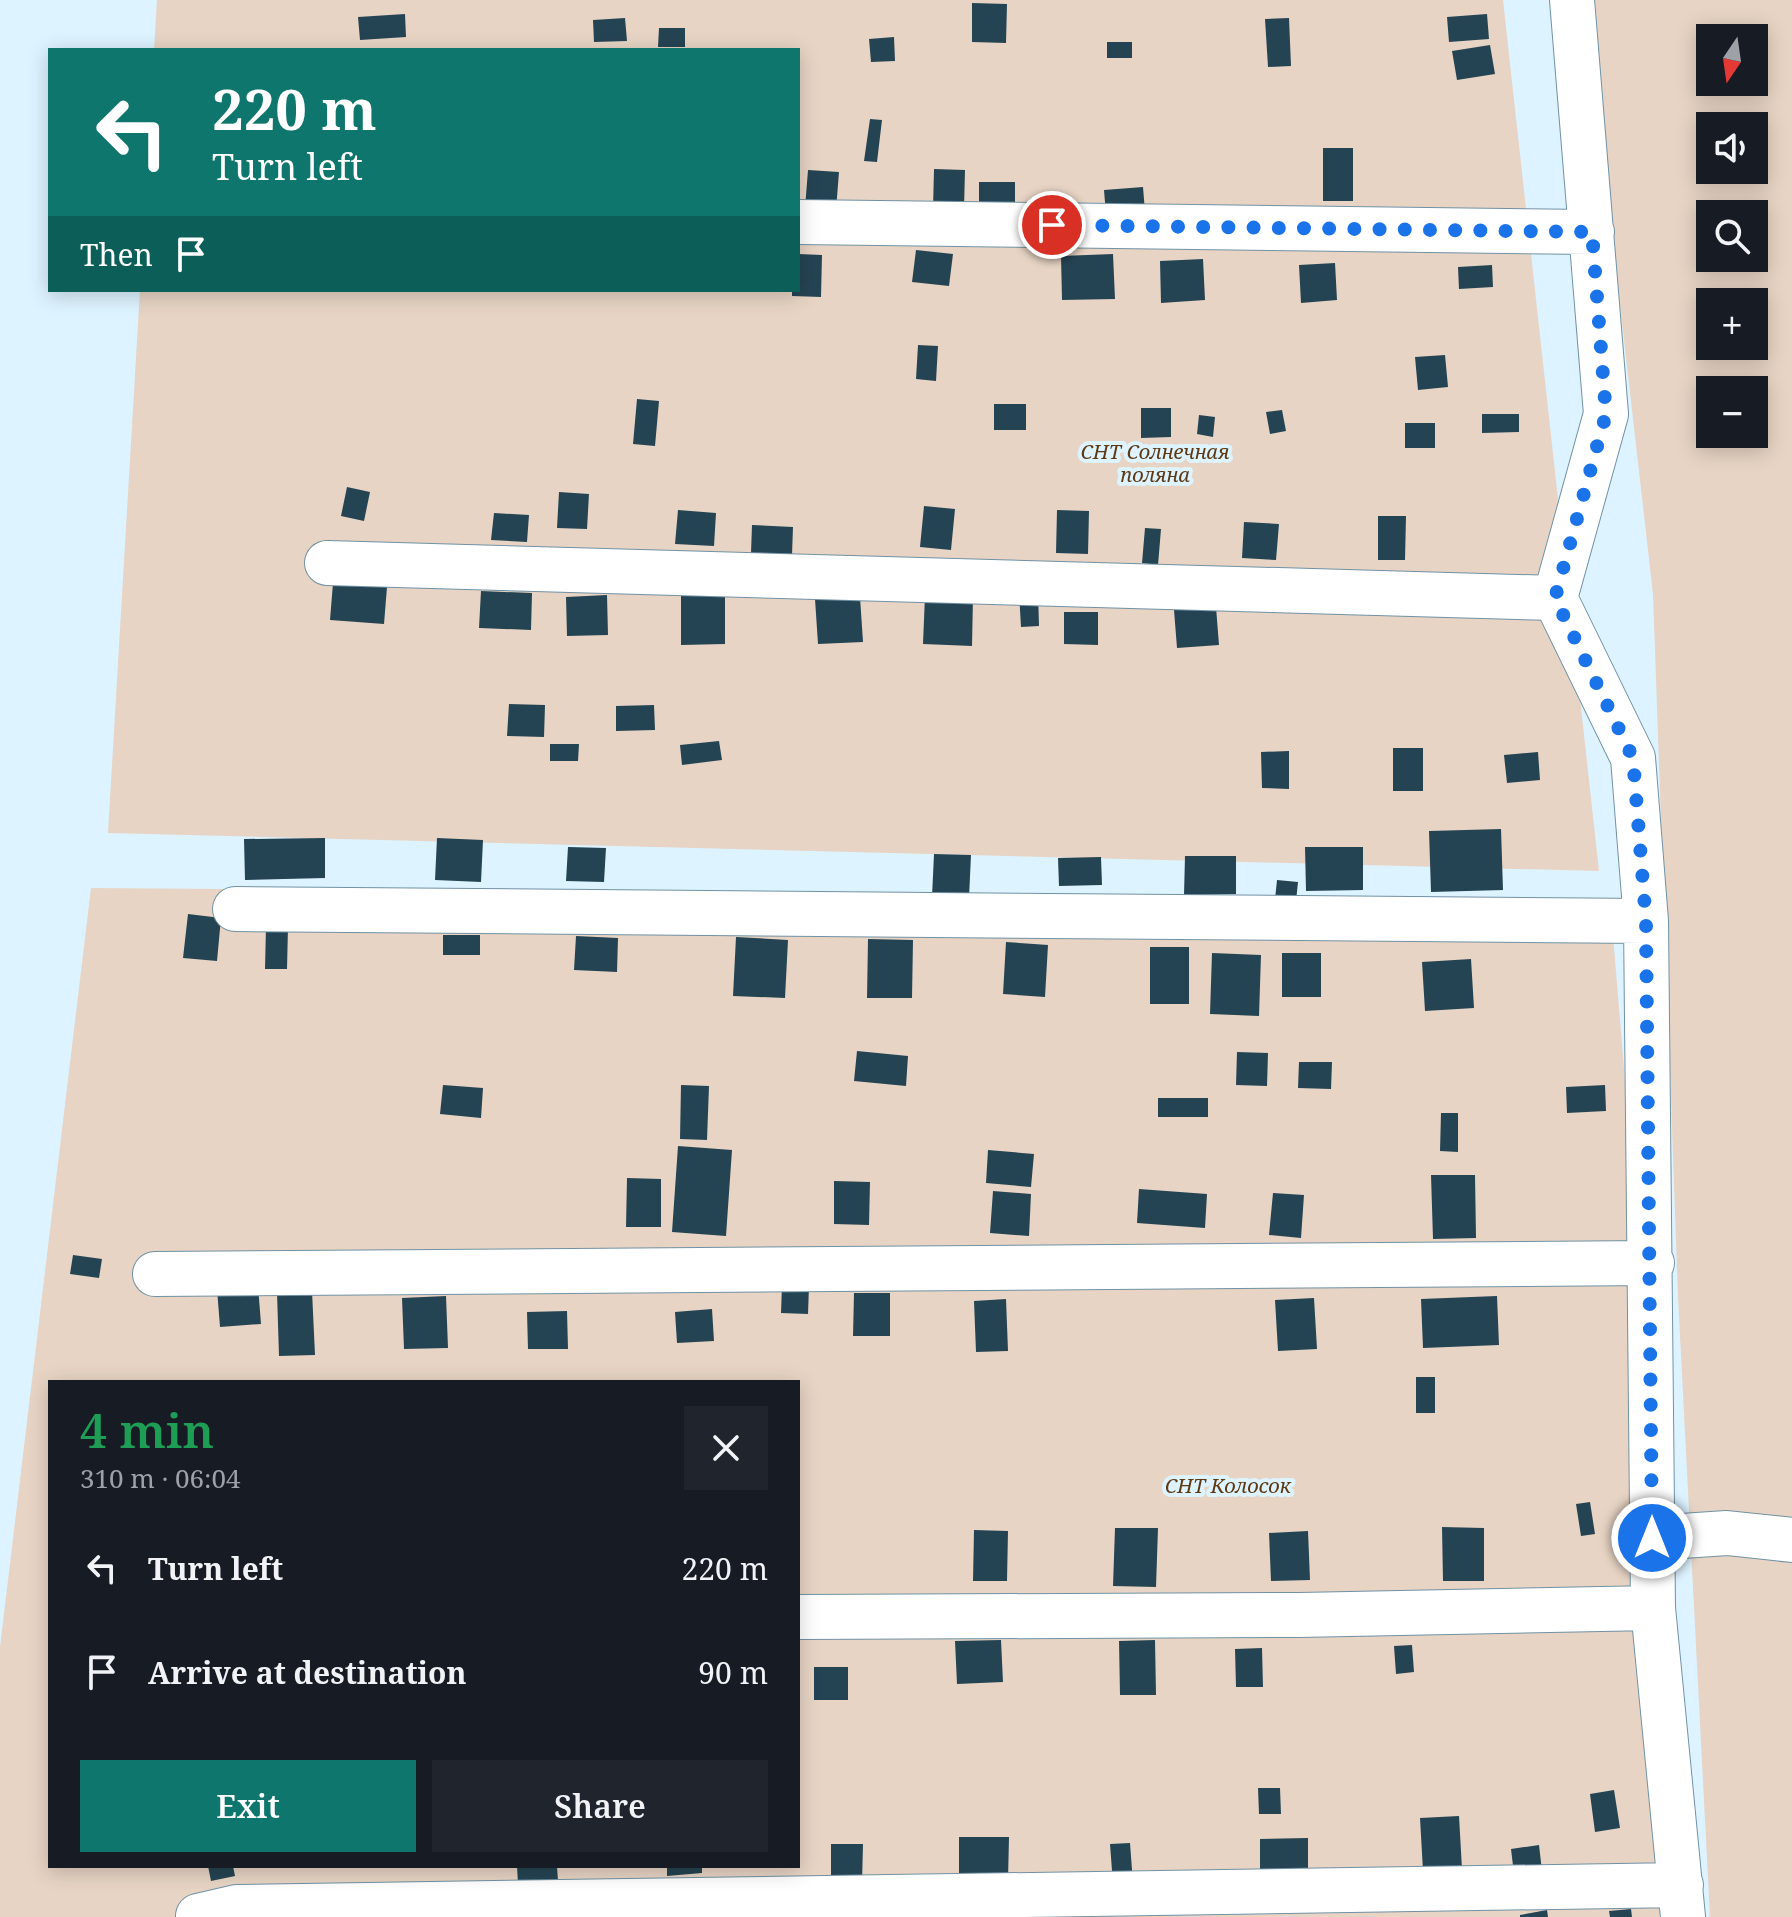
<!DOCTYPE html>
<meta charset="utf-8">
<style>
body{margin:0;font-family:"Noto Serif",serif;background:#20242c;color:#f1f3f6;height:100vh;display:flex;flex-direction:column;font-size:30px;white-space:nowrap}
*{box-sizing:border-box;margin:0}
p{font-size:26px;color:#9ea1a6}
.icon{flex:none;width:44px;height:44px;fill:none;stroke:currentColor;stroke-width:2;stroke-linecap:round;stroke-linejoin:round}
.map{position:relative;flex:1;overflow:hidden}
.sheet{position:absolute;left:48px;top:1380px;width:752px;height:488px;display:flex;flex-direction:column;background:#171b24;border-radius:0px;box-shadow:0 4px 20px #0003}
.sheet>*{flex:none}
.top-card{position:absolute;left:48px;top:48px;width:752px;height:244px;border-radius:0px;box-shadow:0 4px 20px #0003;background:#0f766e;color:#fff;overflow:hidden}
.needle{width:52px;rotate:193deg}
.buttons{position:absolute;left:1696px;top:24px;display:grid;gap:16px}
.buttons a{display:grid;place-items:center;width:72px;height:72px;border-radius:0px;background:#171b24;box-shadow:0 4px 20px #0003;font-size:40px}
.pin{position:absolute;display:grid;place-items:center;width:68px;height:68px;color:#fff;margin:-34px;border:4px solid #fff;border-radius:50%;box-shadow:0 2px 8px #0007}
.me{position:absolute;width:88px;margin:-44px;rotate:0deg;stroke-linejoin:round;filter:drop-shadow(0 0 6px #0008)}
.turn{display:flex;align-items:center;gap:28px;height:168px;padding:0 32px;font-size:36px}
.turn .icon{width:104px;height:104px;stroke-width:2.5}
.turn b{display:block;font-size:56px;line-height:68px}
.then{display:flex;align-items:center;height:76px;padding:0 32px;background:#0003;gap:16px;font-size:30px}
.round{display:grid;place-items:center;flex:none;width:84px;height:84px;border-radius:0px;background:#20242c}
.summary{display:flex;align-items:center;justify-content:space-between;height:136px;padding:0 32px}
h1{font-size:48px;font-weight:600;line-height:60px;color:#1e9e55}
.action{display:flex;gap:16px;margin-top:auto;padding:16px 32px}
.action a{flex:1;height:92px;border-radius:0px;background:#0f766e;color:#fff;font-size:32px;font-weight:600;line-height:92px;text-align:center}
.action a+a{background:#20242c;color:#f1f3f6}
ul{padding:0;list-style:none}
li{display:flex;align-items:center;gap:24px;height:104px;padding:0 32px}
li div{flex:1}
li b{display:block;font-size:30px}
li em{font-style:normal}
.map>svg:first-child{display:block}
.green{fill:#e7d4c4;fill-rule:evenodd}
.building{fill:#254453}
.lines{fill:none;stroke-linecap:round;stroke-linejoin:round}
.minor-casing{stroke:#7092a4;stroke-width:46}
.minor{stroke:#fff;stroke-width:44}
.route{stroke:#1a73e8;stroke-width:14;stroke-dasharray:0 25.2}
.labels{text-anchor:middle;dominant-baseline:central;stroke-width:8;stroke-linejoin:round;paint-order:stroke}
.park-label{font-size:20px;font-style:italic;fill:#5d3811;stroke:#ddf3ff}
</style>
<div class="map">
<svg width="1792" height="1917" viewBox="0 0 1792 1917">
<rect width="100%" height="100%" fill="#ddf3ff"/>
<path class="green" d="M157,0H1503L1599,871L108,833L140,290H798V50H154Z
M1595,0H1792V1917H1710L1678,1297L1653,594L1616,270ZM1710,38H1754V82H1710ZM1710,126H1754V170H1710ZM1710,214H1754V258H1710ZM1710,302H1754V346H1710ZM1710,390H1754V434H1710Z
M91,888L1610,899L1694,1917H0V1647ZM50,1382H798V1866H50Z"/>
<path class="building" d="M972,3L1007,4L1006,43L972,42Z
M405,14L406,37L360,40L358,17Z
M1487,14L1489,39L1449,42L1447,17Z
M625,18L627,41L594,42L593,20Z
M1289,18L1291,66L1268,67L1265,19Z
M659,28H685V47H658Z
M894,37L895,61L871,62L869,39Z
M1107,42H1132V58H1107Z
M1490,45L1495,74L1457,80L1452,51Z
M870,119L882,120L877,162L864,161Z
M1323,148H1353V201H1323Z
M934,169L965,170L964,209H933Z
M808,170L839,172L836,210L805,208Z
M979,182H1015V211H979Z
M1143,187L1145,212L1106,215L1104,190Z
M916,250L953,254L949,286L912,282Z
M798,254L822,255L821,297L792,296V290H798Z
M1113,254L1115,299L1062,300L1061,256Z
M1203,259L1205,300L1161,303L1160,261Z
M1335,263L1337,300L1301,303L1299,265Z
M1492,265L1493,287L1459,289L1458,267Z
M918,345L938,346L936,381L916,379Z
M1445,355L1448,387L1418,390L1415,357Z
M637,399L659,401L655,446L633,444Z
M994,404H1026V430H994Z
M1141,408H1171V437L1141,438Z
M1282,410L1286,431L1270,434L1266,412Z
M1482,414H1519V432L1482,433Z
M1199,415L1215,417L1213,437L1197,434Z
M1405,423H1435V448H1405Z
M347,487L370,492L364,521L341,516Z
M559,492L589,494L587,529L557,528Z
M924,506L955,509L951,550L920,547Z
M678,510L716,513L714,546L675,544Z
M1057,510L1089,511L1088,554L1056,553Z
M494,513L529,515L527,542L491,540Z
M1378,516H1406L1405,560H1378Z
M1244,522L1279,524L1276,560L1242,558Z
M752,525L793,527L792,555L751,553Z
M1145,528L1161,529L1158,565L1142,563Z
M333,583L387,587L384,624L330,620Z
M481,591L532,593L531,630L479,628Z
M1038,592L1039,626L1021,627L1019,593Z
M681,593H725V644L681,645Z
M607,595L608,635L567,636L566,597Z
M925,595L973,597L972,646L923,644Z
M860,597L863,642L818,644L815,599Z
M1216,607L1219,645L1177,648L1174,610Z
M1064,612H1098V645L1064,644Z
M509,704L545,705L544,737L507,736Z
M654,705L655,730L616,731V706Z
M719,741L722,760L682,765L680,745Z
M550,744H579L578,761H550Z
M1393,748H1423V791H1393Z
M1289,751V789L1262,788L1261,752Z
M1538,752L1540,780L1507,783L1504,755Z
M1501,829L1503,890L1431,892L1429,831Z
M325,838V878L245,880L244,839Z
M437,838L483,840L481,882L435,880Z
M568,847L606,848L604,882L566,881Z
M1305,847H1363V890L1306,891Z
M934,854L971,855L969,898L932,897Z
M1185,856H1236V894L1184,895Z
M1101,857L1102,885L1059,886L1058,858Z
M1277,880L1298,882L1295,911L1274,909Z
M188,914L221,918L217,961L183,958Z
M266,926L288,927L287,969H265Z
M443,935H480V955H443Z
M576,936L618,938L617,972L574,970Z
M736,937L788,940L785,998L733,996Z
M868,939L913,940L912,998H867Z
M1006,942L1048,945L1045,997L1003,994Z
M1150,947H1189V1004H1150Z
M1212,953L1261,955L1259,1016L1210,1014Z
M1282,953H1321V997H1282Z
M1471,959L1474,1008L1425,1011L1422,962Z
M857,1051L908,1056L906,1086L854,1081Z
M1237,1052L1268,1053L1267,1086L1236,1085Z
M1299,1062H1332L1331,1089L1298,1088Z
M443,1085L483,1088L481,1118L440,1114Z
M681,1085L709,1086L707,1140L680,1139Z
M1605,1085L1606,1111L1567,1113L1566,1087Z
M1158,1098H1208V1117H1158Z
M1441,1113H1458V1152L1440,1151Z
M678,1146L732,1150L726,1236L672,1232Z
M988,1150L1034,1154L1031,1187L986,1183Z
M1431,1175H1475L1476,1238L1433,1239Z
M627,1178L661,1179V1227H626Z
M834,1181L870,1182L869,1225L834,1224Z
M1139,1189L1207,1194L1205,1228L1137,1223Z
M993,1191L1031,1194L1029,1236L990,1233Z
M1273,1193L1304,1195L1301,1238L1269,1235Z
M73,1255L102,1259L99,1278L70,1274Z
M782,1285L809,1286L808,1314L781,1313Z
M258,1286L261,1324L220,1327L217,1289Z
M312,1291L315,1355L279,1356L277,1292Z
M854,1293H890V1336H853Z
M446,1296L448,1348L404,1349L402,1298Z
M1497,1296L1499,1345L1423,1348L1421,1299Z
M1314,1298L1317,1349L1278,1351L1275,1300Z
M1006,1299L1008,1351L976,1352L974,1301Z
M712,1309L714,1341L677,1343L675,1312Z
M567,1311L568,1349H528L527,1312Z
M1416,1377H1435V1413H1416Z
M1590,1502L1595,1534L1581,1536L1576,1504Z
M1442,1527L1484,1528V1581H1443Z
M1115,1528H1158L1156,1587L1113,1586Z
M974,1530L1008,1531L1007,1581H973Z
M1308,1531L1310,1580L1271,1581L1269,1533Z
M1001,1640L1003,1682L957,1684L955,1641Z
M1155,1640L1156,1695H1120L1119,1641Z
M1412,1645L1414,1672L1396,1674L1394,1646Z
M1262,1648L1263,1687H1236L1235,1649Z
M814,1667H848V1700H814Z
M1258,1788H1280L1281,1814H1259Z
M1614,1790L1620,1828L1595,1832L1590,1794Z
M1459,1816L1462,1869L1423,1871L1420,1818Z
M959,1837H1009L1008,1880H959Z
M1308,1838V1881H1260V1839Z
M1130,1843L1133,1883L1113,1884L1110,1844Z
M831,1844H863L862,1883L831,1882Z
M1539,1845L1542,1871L1514,1874L1511,1849Z
M208,1866H233L235,1876L211,1881Z
M517,1866H557L558,1881L518,1884Z
M667,1866H702V1873L667,1876Z
M1631,1909L1632,1917H1610L1609,1911Z
M1547,1910L1548,1917H1520V1915Z"/>
<g class="lines">
<g class="minor-casing">
<path id="minor" d="M1572,0L1606,414L1555,598L1633,758L1646,921L1653,1608L1683,1917
M798,222L1592,232
M327,563L1555,598
M235,909L1646,921
M155,1274L1652,1263
M1652,1538L1727,1533L1792,1540
M798,1617L1299,1615L1653,1608
M198,1916L237,1907L1681,1885"/>
</g>
<use href="#minor" class="minor"/>
</g>
<g class="lines">
<path class="route" d="M1052,225L1592,232L1606,414L1555,598L1633,758L1646,921L1652,1538"/>
</g>
<g class="labels">
<g class="park-label">
<text x="1155" y="451">СНТ Солнечная<tspan x="1155" dy="23">поляна</tspan></text>
<text x="1228" y="1485">СНТ Колосок</text>
</g>
</g>
</svg>
<div class="buttons">
<a><svg class="needle" viewBox="-14 -14 28 28"><path d="M0-13l5 13h-10z" fill="#e53935"/><path d="M0 13l5-13h-10z" fill="#9ea1a6"/></svg></a>
<a><svg class="icon" aria-label="sound" viewBox="0 0 24 24"><path d="M4 9h4l5-4v14l-5-4H4zM17 9q2 3 0 6"/></svg></a>
<a><svg class="icon" aria-label="search" viewBox="0 0 24 24"><circle cx="10" cy="10" r="6"/><path d="M15 15l6 6"/></svg></a>
<a>+</a>
<a>−</a>
</div>
<div class="pin" style="left:1052px;top:225px;background:#d93025"><svg class="icon" aria-label="arrive" viewBox="0 0 24 24"><path d="M6 21V4h12l-3 4 3 4H6"/></svg></div>
<svg class="me" style="left:1652px;top:1538px" viewBox="-20 -20 40 40"><circle r="17" fill="#1a73e8" stroke="#fff" stroke-width="3"/><path d="M0-11L8 9 0 5-8 9z" fill="#fff"/></svg>
<div class="top-card">
<div class="turn"><svg class="icon" aria-label="left" viewBox="0 0 24 24"><path d="M17 20v-9H6M10 6l-5 5 5 5"/></svg><div><b>220 m</b>Turn left</div></div>
<div class="then">Then<svg class="icon" aria-label="arrive" viewBox="0 0 24 24"><path d="M6 21V4h12l-3 4 3 4H6"/></svg></div>
</div>
<section class="sheet">
<div class="summary"><div><h1>4 min</h1><p>310 m · 06:04</p></div><a class="round"><svg class="icon" aria-label="close" viewBox="0 0 24 24"><path d="M6 6l12 12M18 6L6 18"/></svg></a></div>
<ul>
<li><svg class="icon" aria-label="left" viewBox="0 0 24 24"><path d="M17 20v-9H6M10 6l-5 5 5 5"/></svg><div><b>Turn left</b></div><em>220 m</em></li>
<li><svg class="icon" aria-label="arrive" viewBox="0 0 24 24"><path d="M6 21V4h12l-3 4 3 4H6"/></svg><div><b>Arrive at destination</b></div><em>90 m</em></li>
</ul>
<div class="action"><a>Exit</a><a>Share</a></div>
</section>
</div>
